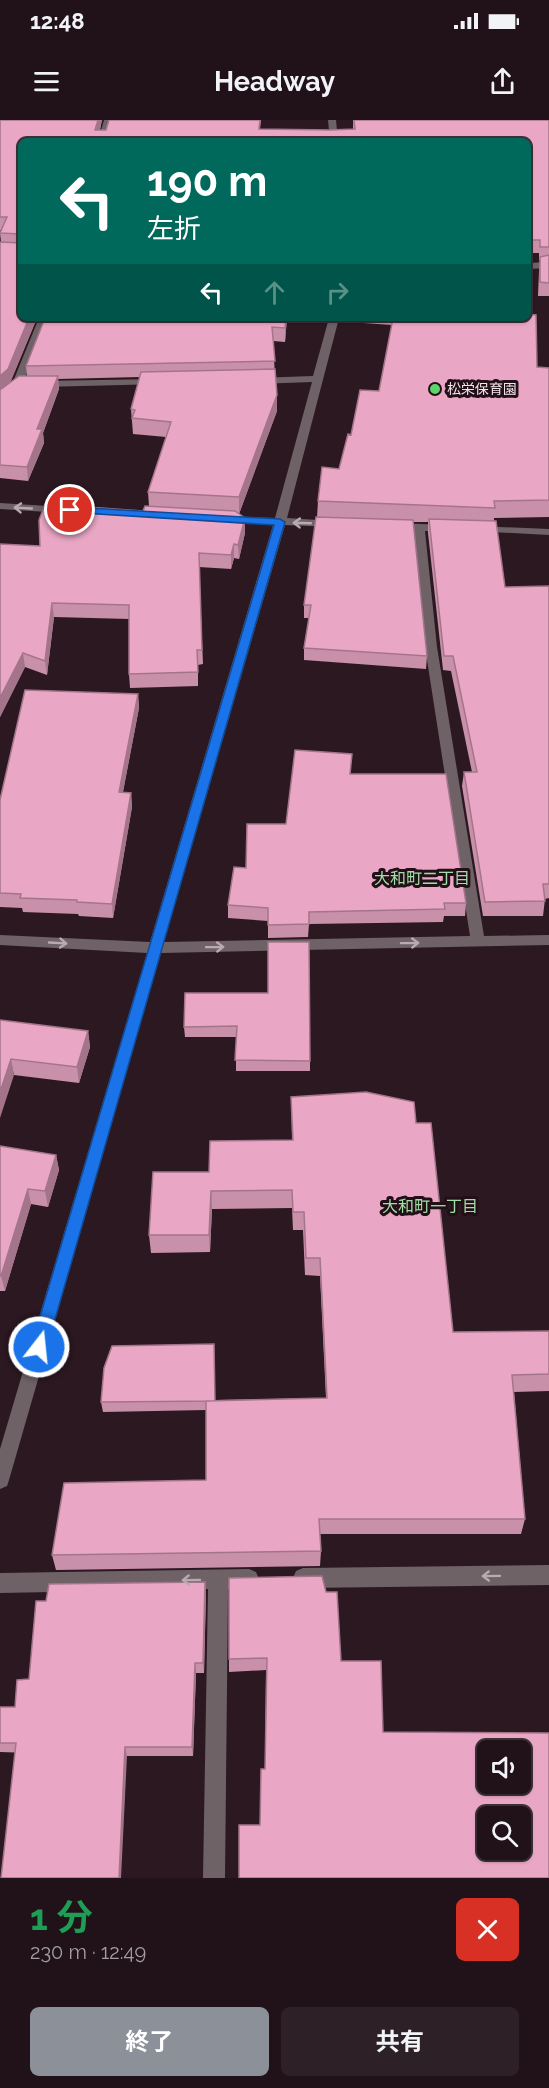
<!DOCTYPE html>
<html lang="ja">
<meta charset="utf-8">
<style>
body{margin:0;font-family:Raleway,"Noto Sans JP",sans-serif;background:#2d2026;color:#f1f3f6;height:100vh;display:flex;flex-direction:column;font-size:22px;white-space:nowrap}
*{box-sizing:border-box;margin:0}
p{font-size:20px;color:#a29ea2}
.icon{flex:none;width:33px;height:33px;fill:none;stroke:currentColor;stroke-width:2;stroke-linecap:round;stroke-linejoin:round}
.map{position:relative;height:1758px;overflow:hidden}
.panel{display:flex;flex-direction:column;background:#211219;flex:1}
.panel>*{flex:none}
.top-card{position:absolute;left:18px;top:18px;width:513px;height:183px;border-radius:9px;box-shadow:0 2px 4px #0004,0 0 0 2px #3e3238;background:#00695c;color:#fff;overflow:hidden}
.tools{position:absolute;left:477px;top:1620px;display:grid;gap:12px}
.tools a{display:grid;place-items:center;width:54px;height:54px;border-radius:9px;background:#211219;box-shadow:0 2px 4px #0004,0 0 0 2px #3e3238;font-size:30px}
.pin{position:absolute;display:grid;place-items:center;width:51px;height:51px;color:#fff;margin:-26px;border:3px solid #fff;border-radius:50%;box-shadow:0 2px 6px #0007}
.me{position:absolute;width:66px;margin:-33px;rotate:16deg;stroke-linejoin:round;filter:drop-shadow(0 0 4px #0008)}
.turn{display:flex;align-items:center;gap:21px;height:126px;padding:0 30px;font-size:27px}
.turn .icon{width:78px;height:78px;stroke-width:2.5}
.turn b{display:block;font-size:42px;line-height:51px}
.lanes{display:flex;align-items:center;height:57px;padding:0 30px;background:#0003;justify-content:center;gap:30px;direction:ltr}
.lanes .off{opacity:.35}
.round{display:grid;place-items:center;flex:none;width:63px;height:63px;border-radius:9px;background:#2d2026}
.headline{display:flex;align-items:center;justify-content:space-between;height:102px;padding:0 30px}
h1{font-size:36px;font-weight:700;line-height:45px;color:#1e9e55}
.primary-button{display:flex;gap:12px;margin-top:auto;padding:12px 30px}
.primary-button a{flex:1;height:69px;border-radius:9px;background:#8c9099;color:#fff;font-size:24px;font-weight:700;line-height:69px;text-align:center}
.primary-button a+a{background:#2d2026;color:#f1f3f6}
.status{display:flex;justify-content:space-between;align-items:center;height:42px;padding:0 30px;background:#211219;direction:ltr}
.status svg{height:16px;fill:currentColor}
header{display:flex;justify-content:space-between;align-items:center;height:78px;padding:0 30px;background:#211219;font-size:27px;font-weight:700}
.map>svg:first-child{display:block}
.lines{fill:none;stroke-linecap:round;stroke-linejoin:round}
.minor{fill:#6e6267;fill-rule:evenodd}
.wall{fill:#c990a9}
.shaded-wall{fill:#a4758a}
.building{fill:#eaa7c5;stroke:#a4758a;stroke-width:1.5;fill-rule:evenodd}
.oneway{stroke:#b8aab0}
.route{fill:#1a73e8;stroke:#114b97;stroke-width:1.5}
.poi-dot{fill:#5ed56c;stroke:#220f18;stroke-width:2}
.labels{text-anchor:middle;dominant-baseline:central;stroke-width:6;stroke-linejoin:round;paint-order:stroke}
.far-poi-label{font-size:14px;fill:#f4e5eb;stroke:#220f18;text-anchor:start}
.neighbourhood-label{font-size:16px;fill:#a1dea5;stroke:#220f18}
</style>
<div class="status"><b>12:48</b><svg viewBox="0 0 49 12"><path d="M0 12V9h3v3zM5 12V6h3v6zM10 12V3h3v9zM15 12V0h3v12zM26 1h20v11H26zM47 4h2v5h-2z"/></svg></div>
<header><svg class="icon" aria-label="menu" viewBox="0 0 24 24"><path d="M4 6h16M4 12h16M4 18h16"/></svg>Headway<svg class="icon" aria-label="share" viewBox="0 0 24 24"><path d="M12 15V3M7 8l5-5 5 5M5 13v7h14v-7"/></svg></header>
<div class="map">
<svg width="549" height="1758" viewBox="0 0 549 1758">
<rect width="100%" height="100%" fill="#2c1821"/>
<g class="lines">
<path class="minor" d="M104,0H112L106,21H98Z
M328,0H336L338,21H330Z
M549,142V148L528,149V143Z
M39,198H49L22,265L0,282V274L12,264Z
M329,198H339L287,398L333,401L339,404L333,407L285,405L164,822L470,816L425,527L414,410L389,408V404L393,403L447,405L453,408L447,411H425L437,527L484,816L549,815V825L161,833L9,1360L7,1366L0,1369V1329L147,833L0,825V815L150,822L273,405L225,402L219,399L225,396L275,398L312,262L257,264L252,261L257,258L313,256Z
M158,259L162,260V264L41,267L36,264L41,261Z
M0,383L64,387L70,390L64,393L0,389Z
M477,406L549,409V415L473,411L471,409Z
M549,1445V1465L303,1468L296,1465L293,1458L296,1451L303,1448Z
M249,1449L256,1452L259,1459L256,1466L249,1469H228L225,1758H203L208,1469L0,1473V1453Z"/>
</g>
<path class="wall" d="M0,0H102L100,10H106L261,0L260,9L330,10L353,9V0H549V176H538L539,151L540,140H539V133H528V21H21V198H37L10,263L27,256L26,246L287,198L285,222L273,221L277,291L239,394L245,398V413L239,439L234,438L231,449L199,447L203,544L198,545V566L130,568L129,554V499L54,497L47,555L25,547L0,597V424L40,426L143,391L149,386L148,372L166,317L133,314L131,289L140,257L58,259L59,269L43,313L44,323L28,361L0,358V122H1L0,113L1,110H0Z
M363,198H528L537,247L549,248V397L494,398V401L505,467L549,466V778L545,779L543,796H483L462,666L464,652H472L451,551L443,550L428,413V402H413L427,536L426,549L304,540V528L309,498H304V485L317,397L318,381L339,349L351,315L379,271L392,205L363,203Z
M138,574L139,588L123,672L131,673L132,687L113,798L79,796L78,794L23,792L22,788L0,787V680Z
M351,654L466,783L465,796H444L443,802L309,804L308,817L268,818V801L228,798V785L246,748L286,704Z
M185,873L310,941V951H236V917H185L184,907Z
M0,900L88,911L90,927L79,963L14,955Z
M291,977L416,1003L453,1212L549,1211V1271L514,1272L525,1399L521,1414H320L321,1431L320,1446L56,1450L52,1435L206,1360V1290L103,1292L101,1282L214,1224L215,1280L326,1278L320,1156L305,1155L303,1110H293L292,1088L212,1089L210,1132L151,1133L149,1115L209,1052L292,1020Z
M0,1026L56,1035L59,1050L48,1087L31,1084L5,1171H0Z
M322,1456L260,1705L265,1649L266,1550L229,1552V1539Z
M205,1462L206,1472L204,1553H196L193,1636H127L0,1632V1587H15L29,1559L46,1481Z"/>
<path class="shaded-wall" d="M98,0H102L97,21L95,10Z
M29,198H37L10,263L0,272V256Z
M286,198H287L285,222V208Z
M58,256L59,269L43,313L44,323L28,361L27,347L37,309Z
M277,275V291L239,394V377Z
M245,398V413L239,439L238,425Z
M234,424V438L231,449V435Z
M52,483L54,497L47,555L45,541Z
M23,533L25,547L0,597V578Z
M138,574L139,588L120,687L119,672Z
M131,673L132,687L113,798L112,784Z
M88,911L90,927L79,963L77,947Z
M11,939L14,955L0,998V972Z
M56,1035L59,1050L48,1087L45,1071Z
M28,1069L31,1084L5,1171L1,1156Z
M211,1071L212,1089L210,1132L209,1115Z
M205,1462L206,1472L204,1553L203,1543Z
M195,1543L196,1553L193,1636L192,1627Z
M125,1627L127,1636L121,1758H119Z"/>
<path class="building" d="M0,0H98L95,10H106L109,0H260L259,9L330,10L355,9L354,0H549V127H540V120H528V21H21V114L0,113L7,97H0Z
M0,122L21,123V198H29L8,249L0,256Z
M549,135V163L540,162V137Z
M528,194L536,195L537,247L549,248V380L494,381L495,388L318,381L322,347L339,349L348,314L351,315L360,270L379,271L393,198H528Z
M45,198H286L285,208L272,207L275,241L26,246Z
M275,249L277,275L239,377L148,372L171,302L132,298L135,290L131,289L141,252Z
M19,256H58L37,309H42L27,347L0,345V270Z
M45,384L143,391L145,386L235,391L245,398L238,425L234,424L231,435L199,433L202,530H197L198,552L129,554V485L52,483L45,541L23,533L0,578V424L40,426L39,400Z
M316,397L413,400L427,536L304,528L311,485H304Z
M429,399L496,401L505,467L549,466V764H543L545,781L485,782L464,652H477L453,536H444Z
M25,570L138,574L119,672L131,673L112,784L77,782V780L20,778L21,774L0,773V680Z
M295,630L352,634L350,654H446L466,783H444L445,789L309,792V804L268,805V788L228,785L234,747L246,748L247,704H286Z
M268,822H309L310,941L235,940L237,906L184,907L185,873H268Z
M0,900L88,911L77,947L11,939L0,972Z
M366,972L414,982L416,1003H431L453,1212L549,1211V1254L512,1255L525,1399H319L321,1431L52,1435L64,1363L206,1360V1281L327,1278L320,1138H306L304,1092H293L292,1070L211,1071L209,1115H149L153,1052H209L210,1021L293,1020L291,977Z
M0,1026L56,1035L45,1071L28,1069L1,1156H0Z
M214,1224L215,1281L101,1282L104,1248L112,1226Z
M322,1456L326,1472H337L341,1541H381L383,1612L549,1613V1758H239V1705H260L261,1649H265L267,1538L229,1539V1458ZM488,1630H520V1664H488ZM488,1696H520V1730H488Z
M205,1462L203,1543H195L192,1627H125L119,1758H1L16,1623H0V1587H15L17,1560L29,1559L36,1481H46L49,1464Z"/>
<defs><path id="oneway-shaft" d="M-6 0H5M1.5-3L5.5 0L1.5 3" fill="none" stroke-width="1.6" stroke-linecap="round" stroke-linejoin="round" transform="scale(1.5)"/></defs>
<g class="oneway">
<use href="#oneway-shaft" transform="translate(23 388) rotate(-177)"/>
<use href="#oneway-shaft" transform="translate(302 403) rotate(-178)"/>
<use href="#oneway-shaft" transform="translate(58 823) rotate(3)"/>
<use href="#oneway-shaft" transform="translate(410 823) rotate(-1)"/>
<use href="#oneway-shaft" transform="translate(215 827) rotate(-1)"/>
<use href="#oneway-shaft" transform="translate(491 1456) rotate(179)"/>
<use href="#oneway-shaft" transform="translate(191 1460) rotate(179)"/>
</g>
<path class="route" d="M70,387L280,399L285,402L47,1227L45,1232L39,1234L33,1232L31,1227L274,405L66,392V388Z"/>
<circle class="poi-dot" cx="435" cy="269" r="6"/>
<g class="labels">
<g class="far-poi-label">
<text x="447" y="269">松栄保育園</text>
</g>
<g class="neighbourhood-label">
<text x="422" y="758">大和町二丁目</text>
<text x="430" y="1086">大和町一丁目</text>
</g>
</g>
</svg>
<div class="tools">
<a><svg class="icon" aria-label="sound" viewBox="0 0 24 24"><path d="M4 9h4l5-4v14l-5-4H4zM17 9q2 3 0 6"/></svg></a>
<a><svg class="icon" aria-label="search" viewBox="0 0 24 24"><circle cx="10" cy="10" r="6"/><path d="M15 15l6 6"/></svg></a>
</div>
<div class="pin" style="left:70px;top:390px;background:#d93025"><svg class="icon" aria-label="arrive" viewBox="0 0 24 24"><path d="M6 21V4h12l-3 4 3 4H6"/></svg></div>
<svg class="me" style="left:39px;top:1227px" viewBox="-20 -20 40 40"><circle r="17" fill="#1a73e8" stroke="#fff" stroke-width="3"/><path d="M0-11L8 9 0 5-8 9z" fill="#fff"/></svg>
<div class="top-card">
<div class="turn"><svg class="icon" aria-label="left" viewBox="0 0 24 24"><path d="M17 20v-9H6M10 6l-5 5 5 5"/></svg><div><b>190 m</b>左折</div></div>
<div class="lanes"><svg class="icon" aria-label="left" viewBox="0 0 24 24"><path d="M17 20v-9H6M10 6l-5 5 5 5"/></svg><svg class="icon off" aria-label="ahead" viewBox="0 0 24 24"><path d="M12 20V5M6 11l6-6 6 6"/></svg><svg class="icon off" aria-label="right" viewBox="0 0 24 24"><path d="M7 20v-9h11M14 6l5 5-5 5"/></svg></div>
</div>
</div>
<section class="panel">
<div class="headline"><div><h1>1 分</h1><p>230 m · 12:49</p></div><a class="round" style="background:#d93025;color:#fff"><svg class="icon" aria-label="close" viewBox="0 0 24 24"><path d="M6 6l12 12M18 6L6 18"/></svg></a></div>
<div class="primary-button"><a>終了</a><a>共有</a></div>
</section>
